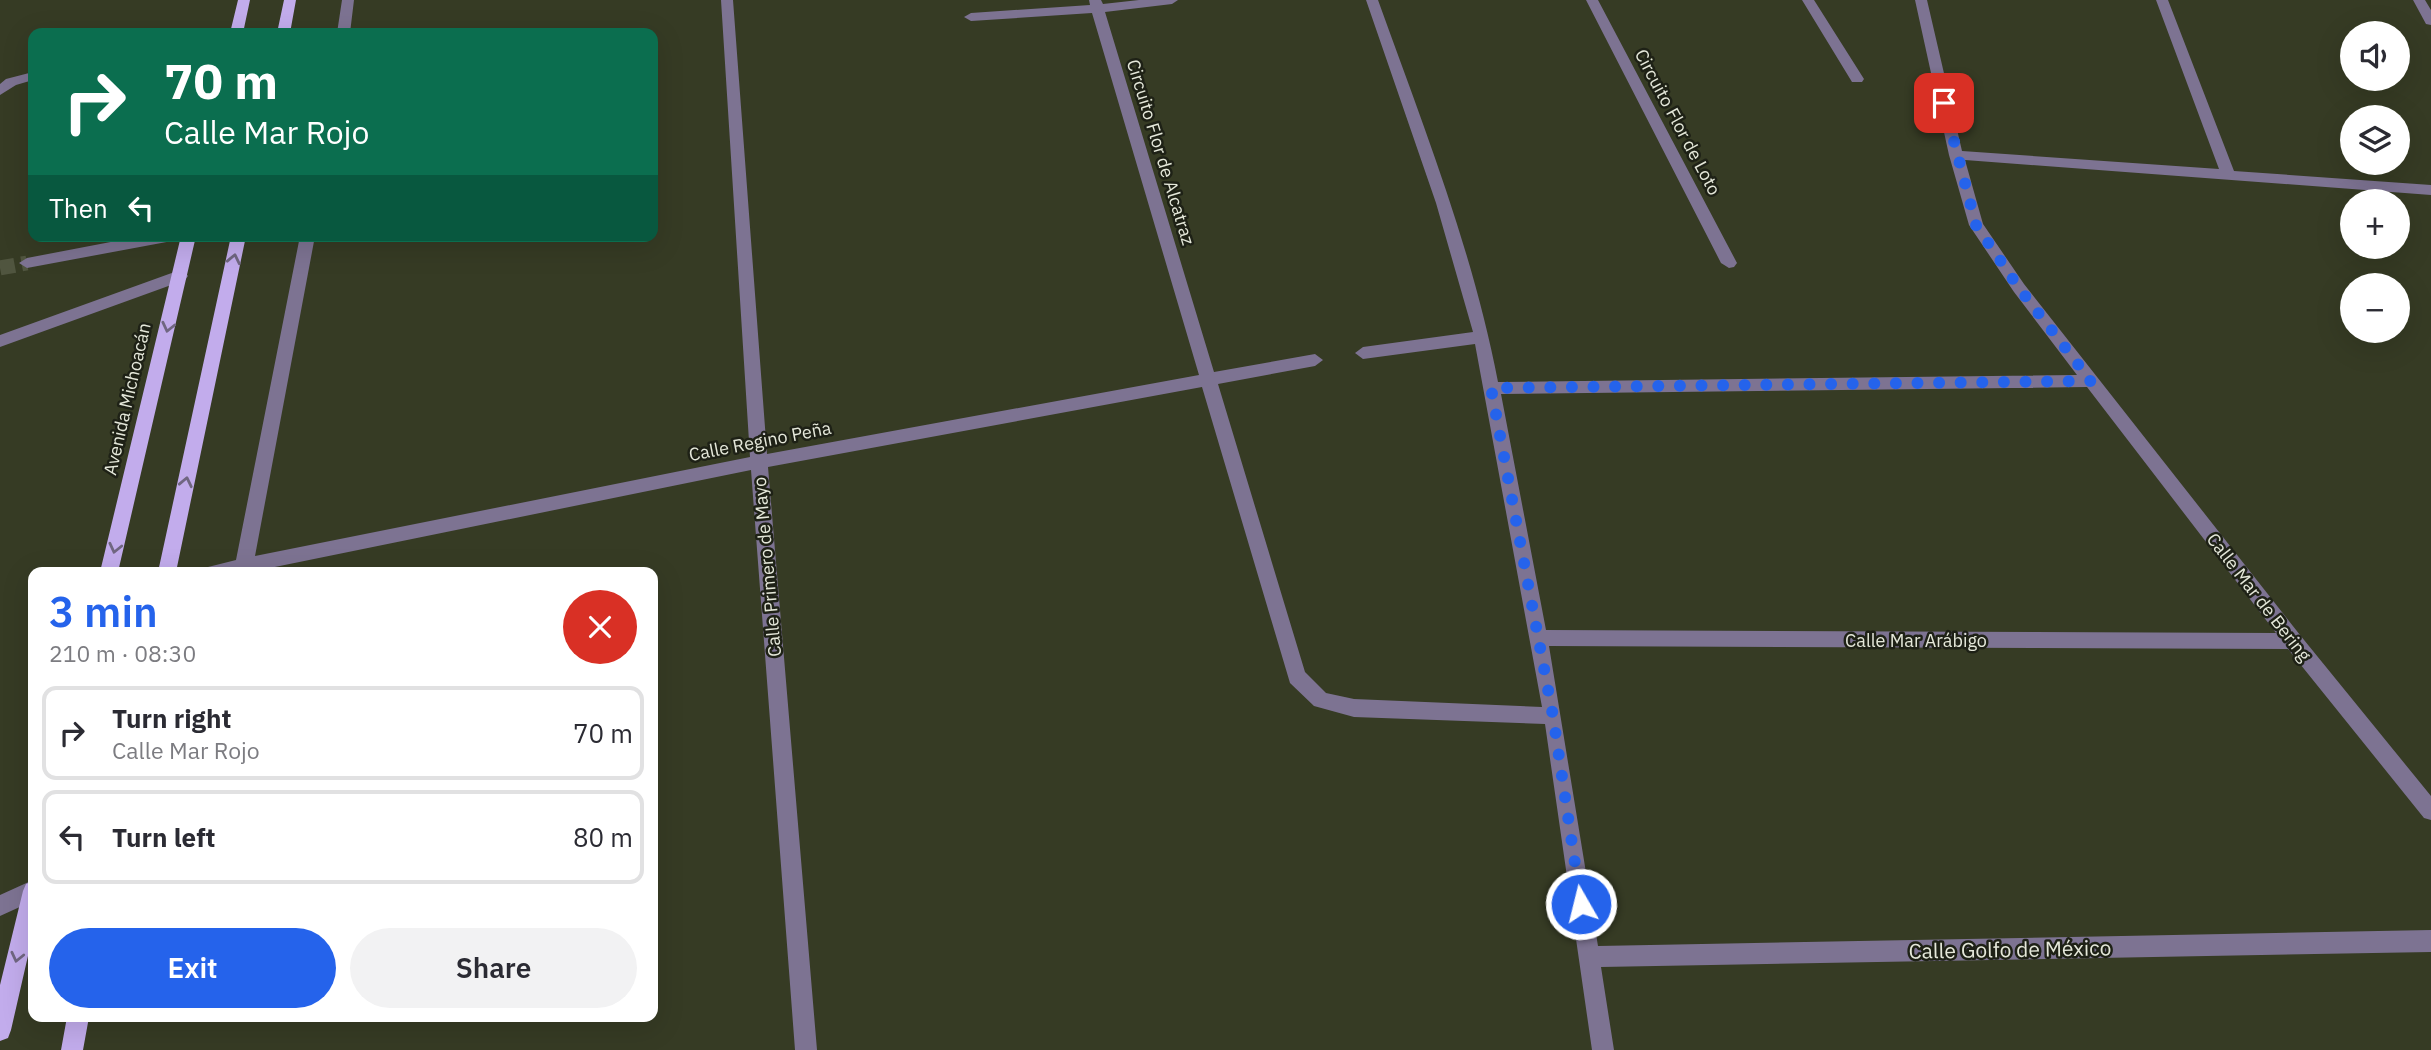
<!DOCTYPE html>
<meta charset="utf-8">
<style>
body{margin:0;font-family:"IBM Plex Sans",sans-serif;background:#f2f2f3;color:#2b2b33;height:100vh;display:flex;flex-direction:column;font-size:26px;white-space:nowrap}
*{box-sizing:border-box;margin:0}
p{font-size:23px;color:#7c7c81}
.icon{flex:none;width:38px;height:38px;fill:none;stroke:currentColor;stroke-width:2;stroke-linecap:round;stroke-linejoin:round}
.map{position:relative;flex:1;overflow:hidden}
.side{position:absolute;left:28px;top:567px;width:630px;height:455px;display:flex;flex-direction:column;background:#fff;border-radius:14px;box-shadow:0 7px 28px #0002}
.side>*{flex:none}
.guide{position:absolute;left:28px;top:28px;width:630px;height:214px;border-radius:14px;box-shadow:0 7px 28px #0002;background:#0b6e4f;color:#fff;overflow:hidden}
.controls{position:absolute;left:2340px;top:21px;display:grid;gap:14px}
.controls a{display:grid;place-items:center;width:70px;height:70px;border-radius:50%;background:#fff;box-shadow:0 7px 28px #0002;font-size:35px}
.pin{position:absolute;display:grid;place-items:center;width:60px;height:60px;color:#fff;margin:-30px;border-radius:14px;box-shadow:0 4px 10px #0006}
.me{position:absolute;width:77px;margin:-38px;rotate:352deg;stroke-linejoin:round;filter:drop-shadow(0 0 5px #0008)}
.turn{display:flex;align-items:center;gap:24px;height:147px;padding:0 21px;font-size:32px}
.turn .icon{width:91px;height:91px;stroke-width:2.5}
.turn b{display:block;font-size:49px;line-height:60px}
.then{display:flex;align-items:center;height:66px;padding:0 21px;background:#0003;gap:14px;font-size:26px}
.round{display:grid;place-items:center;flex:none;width:74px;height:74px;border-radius:37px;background:#f2f2f3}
.headline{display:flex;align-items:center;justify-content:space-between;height:119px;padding:0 21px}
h1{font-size:42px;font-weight:600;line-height:52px;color:#2563eb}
.action{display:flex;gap:14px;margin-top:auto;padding:14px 21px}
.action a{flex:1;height:80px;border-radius:42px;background:#2563eb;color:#fff;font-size:28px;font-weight:600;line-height:80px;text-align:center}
.action a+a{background:#f2f2f3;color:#2b2b33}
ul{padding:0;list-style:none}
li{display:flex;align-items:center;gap:21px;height:94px;margin:0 14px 10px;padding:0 7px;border:4px solid #e1e1e2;border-radius:14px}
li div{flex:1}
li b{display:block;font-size:26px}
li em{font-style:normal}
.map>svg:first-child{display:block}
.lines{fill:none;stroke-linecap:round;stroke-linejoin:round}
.minor-tunnel{stroke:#50553f;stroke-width:15;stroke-dasharray:15 7;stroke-linecap:butt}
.minor{fill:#7d7392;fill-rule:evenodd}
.major{fill:#c2acec;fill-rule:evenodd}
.oneway{stroke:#706681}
.route{stroke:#2563eb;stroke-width:12;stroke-dasharray:0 21.6}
.labels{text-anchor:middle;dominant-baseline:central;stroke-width:5;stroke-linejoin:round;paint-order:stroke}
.street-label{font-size:18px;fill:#e5e8da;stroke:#1e2116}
.near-street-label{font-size:21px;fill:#e5e8da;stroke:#1e2116}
</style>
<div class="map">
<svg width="2431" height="1050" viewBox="0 0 2431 1050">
<rect width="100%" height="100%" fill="#363b24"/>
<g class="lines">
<path class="minor-tunnel" d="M0,268L27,263"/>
<path class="minor" d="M342,0H354L350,33H337Z
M721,0H733L767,454L1199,375L1092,13L971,21L964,17L971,13L1090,5L1089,0H1101L1103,4L1139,0H1178L1172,4L1105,12L1214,372L1315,354L1323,360L1315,366L1218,384L1305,672L1326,693L1354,699L1542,707L1475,344L1363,359L1355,353L1363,347L1473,332L1436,203L1366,0H1378C1423,125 1473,251 1498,382L2077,375L2014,292L1969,225L1949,155L1915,0H1927L1962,151L2219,169L2156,0H2168L2234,171L2431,185V195L1965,160L1983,224L2024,284L2300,635L2431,796V820L2424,818L2288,649L1549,646L1598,946L2431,930V952L1601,967L1614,1050H1592L1545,724L1354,717L1314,706L1290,683L1202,387L768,467L817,1050H795L751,470L250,572H205L208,567L236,560L300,236H315L255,556L750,457ZM2087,387L2276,633L1546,630L1501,394Z
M1586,0H1598L1737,263L1734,267L1729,268L1721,263Z
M1802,0H1814L1864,79L1862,82H1852Z
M2413,0H2425L2431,10V25L2426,24Z
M33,72V80L16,85L0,95V84L6,79Z
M142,236H179L172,241L27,268L19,263L27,258Z
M180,270L185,272L188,276L185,280L0,347V335Z
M33,880V901L0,916V895Z"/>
<path class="major" d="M238,0H250L243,33H230Z
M284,0H296L290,33H277Z
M181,236H196L118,572H100Z
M231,236H246L176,572H158Z
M33,881V934L11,1030L8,1038L0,1041V985L23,891L26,884Z
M67,1017H89L83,1050H61Z"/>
</g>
<defs><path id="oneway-chevron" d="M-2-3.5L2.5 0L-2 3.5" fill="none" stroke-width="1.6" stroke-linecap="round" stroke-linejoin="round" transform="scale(1.75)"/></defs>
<g class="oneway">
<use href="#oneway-chevron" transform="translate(234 259) rotate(-78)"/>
<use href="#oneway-chevron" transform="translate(168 327) rotate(103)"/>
<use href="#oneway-chevron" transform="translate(186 482) rotate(-78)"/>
<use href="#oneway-chevron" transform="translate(115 548) rotate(103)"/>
<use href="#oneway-chevron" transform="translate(17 957) rotate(103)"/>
</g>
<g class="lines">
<path class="route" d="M1581,904L1553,716L1491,388L2091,381L2019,288L1976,225L1944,103"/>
</g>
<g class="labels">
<g class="street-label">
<text transform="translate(1678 122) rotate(62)">Circuito Flor de Loto</text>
<text transform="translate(1161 152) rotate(73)">Circuito Flor de Alcatraz</text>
<text transform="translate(127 399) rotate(-77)">Avenida Michoacán</text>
<text transform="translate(760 441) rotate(-11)">Calle Regino Peña</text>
<text transform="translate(767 567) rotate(-95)">Calle Primero de Mayo</text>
<text transform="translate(2259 597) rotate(52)">Calle Mar de Bering</text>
<text x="1916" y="640">Calle Mar Arábigo</text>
</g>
<g class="near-street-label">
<text transform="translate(2010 949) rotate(-1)">Calle Golfo de México</text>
</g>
</g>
</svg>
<div class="controls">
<a><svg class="icon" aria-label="sound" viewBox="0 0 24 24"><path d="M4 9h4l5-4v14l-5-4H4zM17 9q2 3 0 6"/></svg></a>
<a><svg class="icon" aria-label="layers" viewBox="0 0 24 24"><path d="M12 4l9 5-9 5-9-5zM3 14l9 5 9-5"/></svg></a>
<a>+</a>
<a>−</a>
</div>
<div class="pin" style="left:1944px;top:103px;background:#d93025"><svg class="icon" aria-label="arrive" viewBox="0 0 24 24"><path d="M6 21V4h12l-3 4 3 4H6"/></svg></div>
<svg class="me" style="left:1581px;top:904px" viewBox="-20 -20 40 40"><circle r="17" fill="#2563eb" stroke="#fff" stroke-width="3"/><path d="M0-11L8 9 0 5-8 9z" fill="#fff"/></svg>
<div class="guide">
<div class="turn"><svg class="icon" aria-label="right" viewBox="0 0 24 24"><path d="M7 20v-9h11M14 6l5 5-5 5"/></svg><div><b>70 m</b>Calle Mar Rojo</div></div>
<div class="then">Then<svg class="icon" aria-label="left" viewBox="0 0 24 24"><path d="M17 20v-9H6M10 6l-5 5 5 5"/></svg></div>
</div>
<section class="side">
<div class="headline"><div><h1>3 min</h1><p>210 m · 08:30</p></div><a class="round" style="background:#d93025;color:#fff"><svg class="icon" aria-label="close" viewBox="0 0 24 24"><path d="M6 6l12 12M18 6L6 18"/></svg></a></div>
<ul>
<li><svg class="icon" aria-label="right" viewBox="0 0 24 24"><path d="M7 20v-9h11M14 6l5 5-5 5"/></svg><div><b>Turn right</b><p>Calle Mar Rojo</p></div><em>70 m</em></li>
<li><svg class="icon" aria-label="left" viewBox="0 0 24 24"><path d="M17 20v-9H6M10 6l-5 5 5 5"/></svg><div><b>Turn left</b></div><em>80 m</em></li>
</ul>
<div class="action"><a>Exit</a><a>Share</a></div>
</section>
</div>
